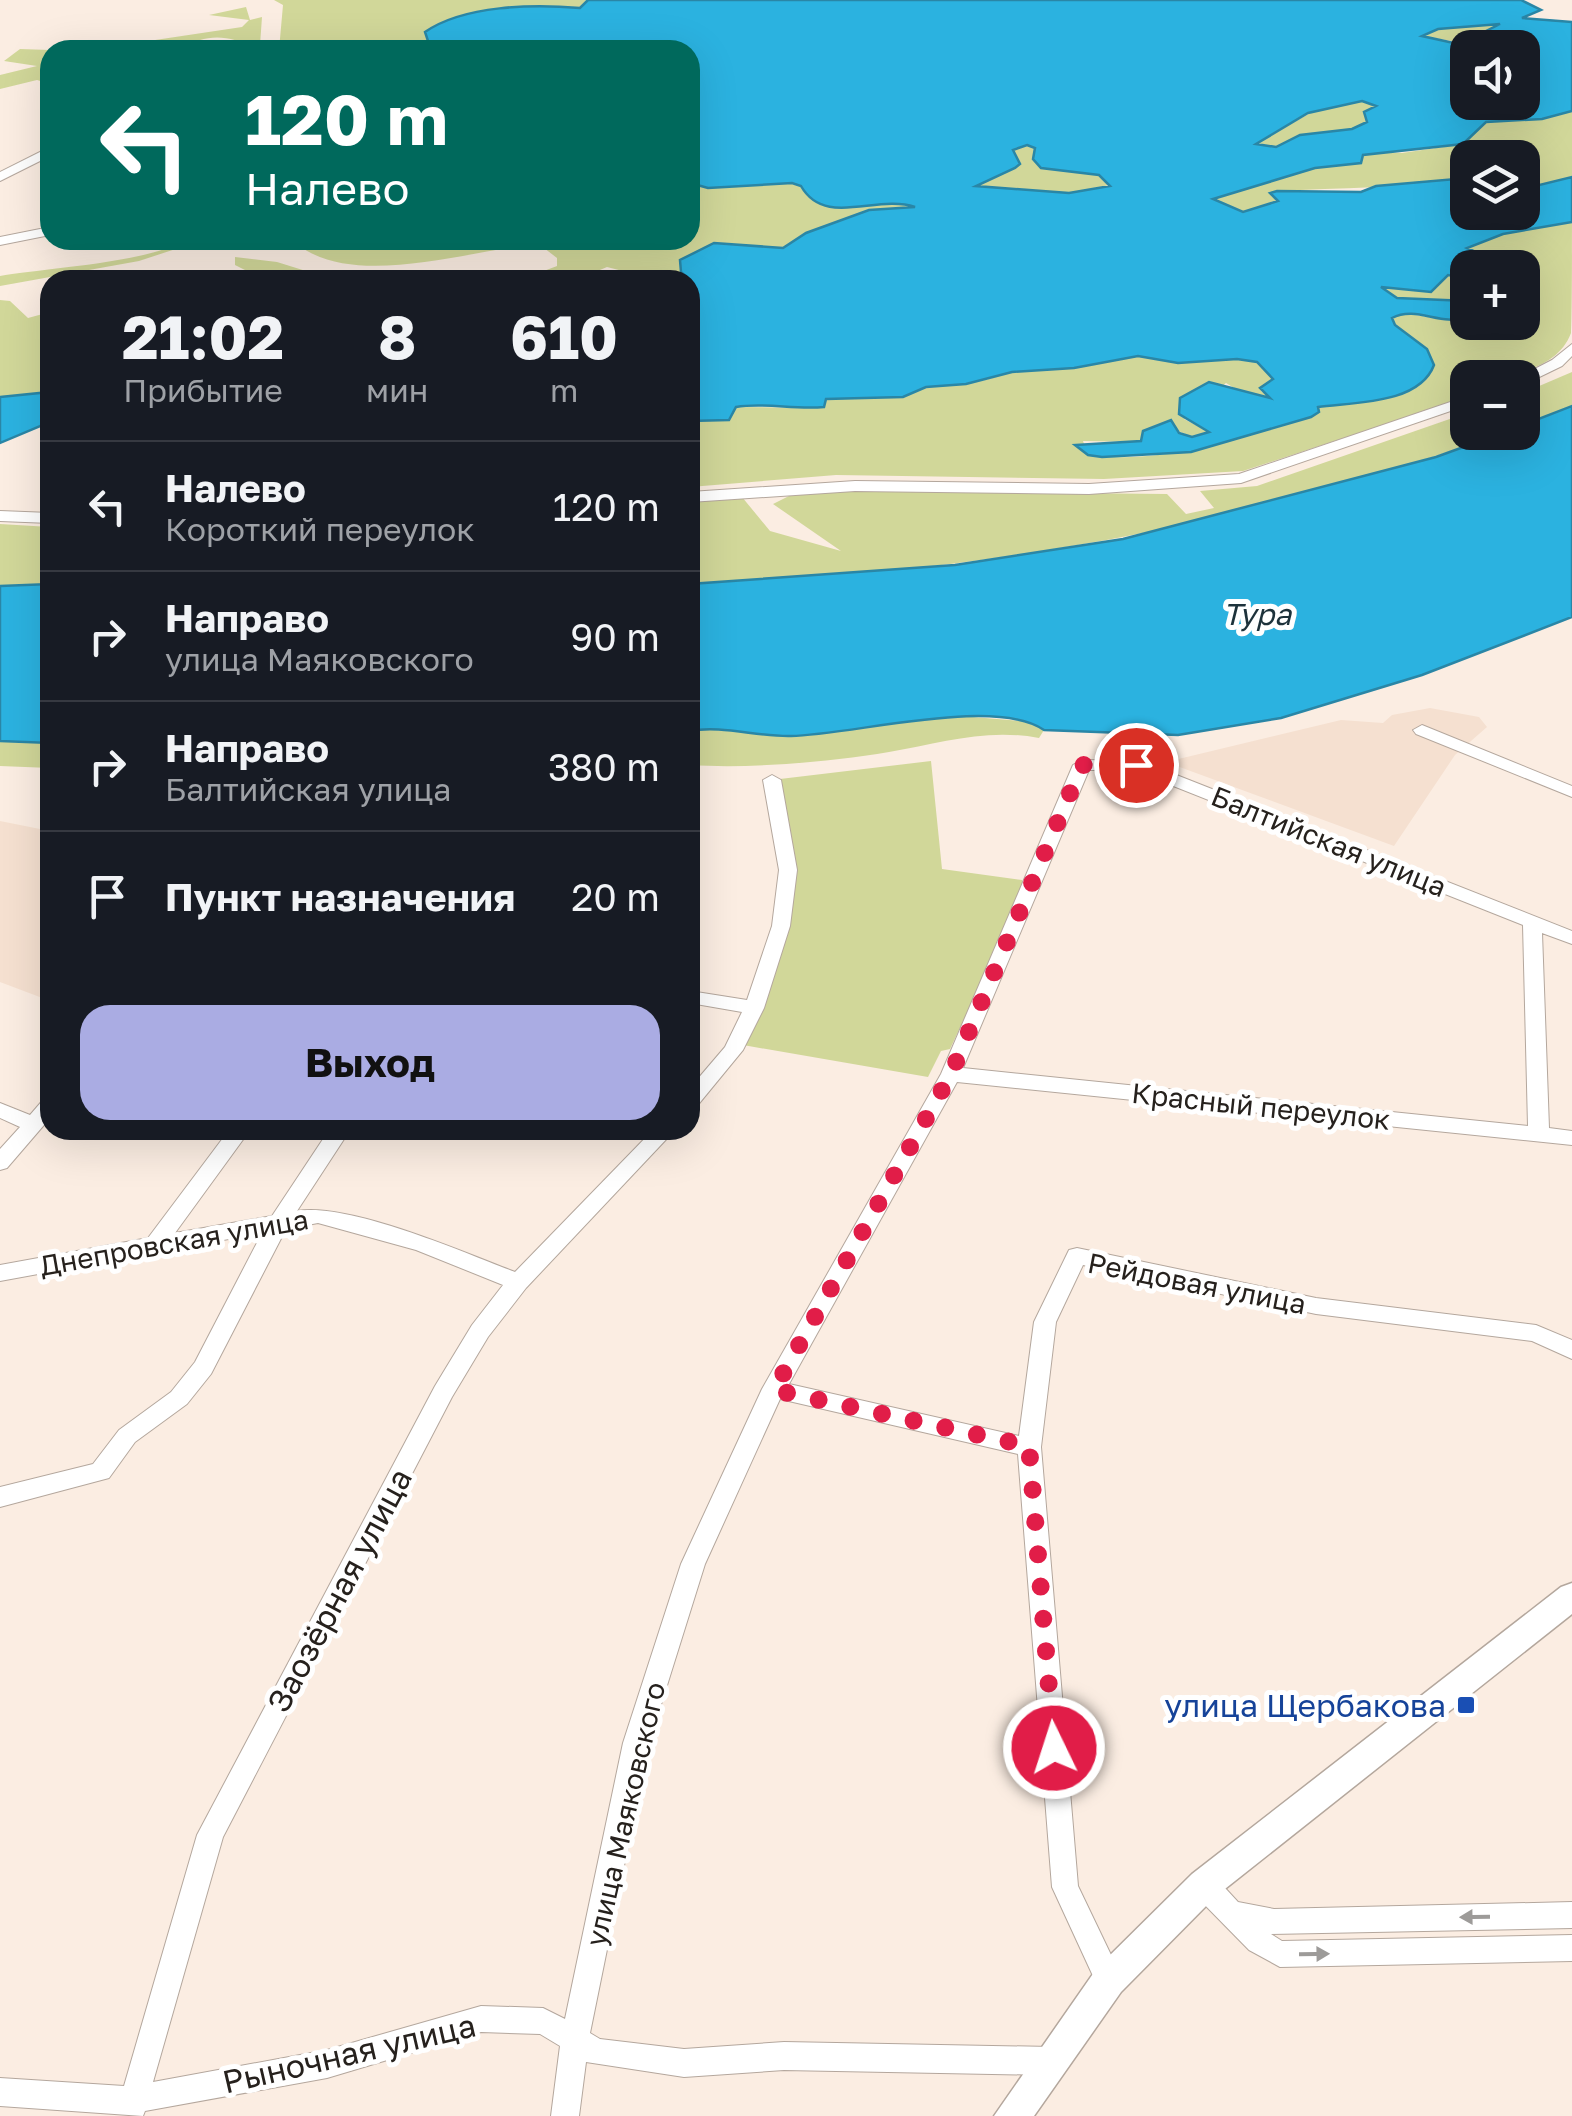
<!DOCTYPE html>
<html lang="ru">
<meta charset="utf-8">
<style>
body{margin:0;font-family:"Golos Text",sans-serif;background:#242831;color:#f1f3f6;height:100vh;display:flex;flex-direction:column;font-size:38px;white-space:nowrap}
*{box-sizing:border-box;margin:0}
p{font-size:32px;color:#9ea1a6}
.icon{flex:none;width:55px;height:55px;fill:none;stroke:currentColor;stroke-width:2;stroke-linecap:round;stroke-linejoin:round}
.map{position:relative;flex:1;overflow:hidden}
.details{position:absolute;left:40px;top:270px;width:660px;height:870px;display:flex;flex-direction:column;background:#171b24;border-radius:30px;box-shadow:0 10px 40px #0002}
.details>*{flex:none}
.banner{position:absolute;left:40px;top:40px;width:660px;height:210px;border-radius:30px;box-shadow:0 10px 40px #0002;background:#00695c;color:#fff;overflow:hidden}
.controls{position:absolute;left:1450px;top:30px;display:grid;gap:20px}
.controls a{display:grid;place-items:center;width:90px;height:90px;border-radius:20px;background:#171b24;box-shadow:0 10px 40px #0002;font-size:50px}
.pin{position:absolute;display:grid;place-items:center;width:85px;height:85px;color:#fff;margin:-42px;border:5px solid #fff;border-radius:50%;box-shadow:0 2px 10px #0007}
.me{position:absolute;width:110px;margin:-55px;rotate:356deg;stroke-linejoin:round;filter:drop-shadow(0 0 8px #0008)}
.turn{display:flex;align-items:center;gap:35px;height:210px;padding:0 40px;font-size:45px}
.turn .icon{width:130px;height:130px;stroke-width:2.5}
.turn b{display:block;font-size:70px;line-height:85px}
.eta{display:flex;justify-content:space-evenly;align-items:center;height:170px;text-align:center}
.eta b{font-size:60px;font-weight:700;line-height:70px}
.primary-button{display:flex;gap:20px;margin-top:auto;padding:20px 40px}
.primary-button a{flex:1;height:115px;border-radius:30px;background:#aaace3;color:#111;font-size:40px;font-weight:700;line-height:115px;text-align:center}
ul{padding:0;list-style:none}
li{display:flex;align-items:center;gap:30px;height:130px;padding:0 40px;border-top:2px solid #363941}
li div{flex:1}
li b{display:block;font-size:38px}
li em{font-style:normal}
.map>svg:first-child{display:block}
.built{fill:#f5e0d0}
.green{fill:#d1d799}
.water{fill:#2bb2e0;stroke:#2a86a6;stroke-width:2.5;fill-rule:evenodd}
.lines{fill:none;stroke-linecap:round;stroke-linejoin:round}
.minor-casing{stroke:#b4a79d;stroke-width:2}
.tertiary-casing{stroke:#b4a79d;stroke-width:3}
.minor{fill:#fff;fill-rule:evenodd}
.tertiary{fill:#fff;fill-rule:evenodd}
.oneway{fill:#9d9b99}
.route{stroke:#e11d48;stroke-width:18;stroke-dasharray:0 32.4}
.transit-dot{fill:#1a4fb4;stroke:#fff;stroke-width:4}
.labels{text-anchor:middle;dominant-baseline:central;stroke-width:10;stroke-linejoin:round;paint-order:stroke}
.street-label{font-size:28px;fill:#26211d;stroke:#fff}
.water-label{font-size:30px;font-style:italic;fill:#1d323b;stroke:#fff}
.near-street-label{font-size:32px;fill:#26211d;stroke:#fff}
.near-transit-label{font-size:32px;fill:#164399;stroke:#fff;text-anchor:end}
</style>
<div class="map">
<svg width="1572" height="2116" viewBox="0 0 1572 2116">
<rect width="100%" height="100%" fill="#fbede2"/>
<path class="built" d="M1430,708L1479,717L1487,727L1455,755L1394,846L1166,762L1341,720L1383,723L1392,715Z
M0,821L50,831V994L45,999L0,982Z"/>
<path class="green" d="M274,0H588L580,8C516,3 484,13 427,39L431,50H279L283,5Z
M246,7L250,20L262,17L260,45L256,48C227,35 208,33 180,49L165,45L148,50H52L78,42L103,46L95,49L242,27L249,20L209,15Z
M1493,23L1501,25L1483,35L1489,47L1421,36L1438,29Z
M20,49L50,50V84L37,80L0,89V75L37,66L4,61Z
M1362,101L1376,106L1364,112L1367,122L1352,129L1300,135L1276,147L1256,143L1316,110Z
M1572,111V177L1523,189L1522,158H1468L1467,178C1402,188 1341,188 1277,191L1272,194L1278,200L1243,212L1212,199L1370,152L1402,153L1463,144L1486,122L1542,119Z
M1027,145L1035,148L1041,168L1100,175L1110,185L1069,193L975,186L1015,168L1020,163L1013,150Z
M690,183L708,188L792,183L801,186C824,226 878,195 915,207L869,210L806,233L783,248L747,249L685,280H658L607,267L576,280H520L557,266V258L544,248L524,246C459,253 352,288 297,244V240H690Z
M1572,222C1572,246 1572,315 1571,333C1556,373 1502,377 1468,378L1467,392L1444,405L1243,471L1104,479L836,475L690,487V421L729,420L736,407L813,408L825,399L844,396L903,397L926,387L985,380L1012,372L1074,368L1138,356L1178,363L1237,359L1257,362L1274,379L1261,391L1271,398L1239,391L1226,383L1184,419L1209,432L1192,437L1176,430L1137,442L1083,441L1088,455C1165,465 1237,438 1311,417L1317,407L1428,360L1427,349L1391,321L1396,315C1422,311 1442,326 1467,317L1468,322H1522V268L1499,267L1495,261L1466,249L1503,234Z
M182,240L200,241L139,261L0,286V276C36,269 157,262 182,240Z
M235,257L277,262L322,276L410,280H251L253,274L235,265Z
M1448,275L1467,278V301L1397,298L1381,290L1400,286L1431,292Z
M0,300L10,301L28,318L50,312V392L0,397Z
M1572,372V406L1523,425V393Z
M1467,413L1468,432L1502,433C1243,528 966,575 690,584V501L742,497L770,531L841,551L773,504L791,495L856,491L1167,494L1186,514L1214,508L1200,491L1257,486Z
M0,524L50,527V584L0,586Z
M961,716L1034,722L1044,730L1039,738C986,728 941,743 889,752C829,762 750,769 690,765V731L702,728L793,736Z
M0,741L50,743V768L0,766Z
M931,761L942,869L1022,880L1024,891L950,1049L941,1051L928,1077L743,1045L794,870L780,779Z"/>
<path class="water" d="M588,0H1521L1541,10L1522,18L1572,22V111L1542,119L1486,122L1463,144L1363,155L1361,163L1315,168L1213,199L1243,212L1278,201L1270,193L1277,191L1361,192L1376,186L1467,178L1468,212H1522L1523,189L1572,177V222L1503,234L1467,248L1495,261L1499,267L1468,268L1467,278L1448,275L1431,292L1381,287L1397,298L1467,301V317C1441,327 1417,305 1392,318L1395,325L1427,349L1434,365C1419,405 1352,402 1318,407L1319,412L1311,417L1191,452L1102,457L1088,455L1075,445L1141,441L1143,431L1171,420L1179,433L1192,437L1209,432L1179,414L1180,398L1209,382L1270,398L1260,388L1273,379L1257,362L1237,359L1178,363L1138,356L1074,368L1012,372L966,384L926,387L903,397L826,399L824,407C794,410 765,402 736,407L729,420L690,421V280L681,272L680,260L714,243L783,248L806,233L869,210L915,207C876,194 825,228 801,186L792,183L708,188L690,183V50H431L425,32C464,5 533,4 580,8ZM1500,24L1482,33L1489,47L1522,48V102H1468V48L1472,47L1422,36L1438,29ZM1362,101L1376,106L1364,112L1367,122L1352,129L1300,135L1276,147L1256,144L1308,113ZM1027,145L1035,148L1033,159L1041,168L1099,175L1110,186L1069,193L976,186L1015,168L1020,164L1013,150Z
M50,392V422L0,443V397Z
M1572,406V617L1422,675L1281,718L1178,735L1044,730C995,696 852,735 791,736C758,737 722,725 690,731V584L955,565L1123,539L1436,457L1502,433L1522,432L1523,425Z
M50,584V743L0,741V586Z"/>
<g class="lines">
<g class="minor-casing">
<path id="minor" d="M50,147V156L0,181V172Z
M50,227V235L0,245V237Z
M1572,344V356L1562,366L1527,383L1522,384V378H1517L1552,360Z
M1468,396V405L1241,483L1089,494L855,491L690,502V492L855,481L1089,484L1239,474Z
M0,511L50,513V523L0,521Z
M1422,725L1572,786V797L1416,734L1413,730Z
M1082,760L1141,761L1572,931V944L1542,933L1549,1128L1572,1131V1145L957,1082L789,1384L1019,1436L1034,1322L1069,1250L1077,1248L1316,1298L1536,1325L1572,1340V1359L1532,1341L1316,1314L1083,1265L1056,1322L1041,1447L1078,1886L1123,1980L1119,1989L1109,1993L1099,1989L1052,1887L1018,1454L780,1399L705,1564L649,1743L590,2033L600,2039L684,2049L784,2042L1051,2047L1061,2051L1065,2061L1061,2071L1051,2075L784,2070L684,2077L586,2062L579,2116H551L560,2046L540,2034L481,2032L327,2078L145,2111L143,2116L0,2106V2078L124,2086L197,1835L435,1386L472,1325L503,1285L416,1250L318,1223L286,1229L211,1374L187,1404L135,1442L109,1478L0,1507V1487L93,1464L119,1430L171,1392L195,1362L262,1233L0,1281V1265L148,1238L229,1130H250L175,1233L272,1216L329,1130H350L297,1211C348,1202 463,1252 515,1272L653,1130H675L526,1288L488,1337L452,1397L223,1837L153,2082L327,2050L481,2006L543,2008L565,2019L623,1743L681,1564L762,1389L941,1074L1073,765ZM1089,770H1133L1523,925L1528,1126L963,1068Z
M772,775L781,780L797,870L790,926L764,1008L743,1050L697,1106L690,1108V1088L725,1047L742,1012L690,1003V991L747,1000L772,926L779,870L763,780Z
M50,1098V1118L7,1168L0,1170V1149L20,1127L0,1118V1103L30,1115L43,1100Z
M1204,1873L1214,1876L1238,1902L1274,1909L1572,1902V1928L1271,1934L1282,1941L1572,1935V1961L1280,1967L1249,1950L1194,1894L1191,1885L1194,1876Z"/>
</g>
<g class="tertiary-casing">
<path id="tertiary" d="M1572,1583V1614L1216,1896L1121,1992L1034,2116H994L1097,1968L1192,1874L1561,1587Z"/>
</g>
<use href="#minor" class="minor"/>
<use href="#tertiary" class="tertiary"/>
</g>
<defs><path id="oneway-solid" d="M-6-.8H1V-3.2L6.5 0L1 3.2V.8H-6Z" transform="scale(2.5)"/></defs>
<g class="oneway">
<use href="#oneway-solid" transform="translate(1475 1917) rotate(179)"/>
<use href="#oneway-solid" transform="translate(1314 1954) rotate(-1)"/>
</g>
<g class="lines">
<path class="route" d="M1054,1748L1029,1446L774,1390L951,1074L1082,765H1136"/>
</g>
<rect class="transit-dot" x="1456" y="1695" width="20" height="20" rx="5"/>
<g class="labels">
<g class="street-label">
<text transform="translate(1329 841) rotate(22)">Балтийская улица</text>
<text transform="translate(1261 1106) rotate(6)">Красный переулок</text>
<text transform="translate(174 1242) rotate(-10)">Днепровская улица</text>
<text transform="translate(1197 1283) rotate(11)">Рейдовая улица</text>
<text transform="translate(625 1814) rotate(-77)">улица Маяковского</text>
</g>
<g class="water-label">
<text x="1257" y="614">Тура</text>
</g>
<g class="near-street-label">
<text transform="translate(339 1590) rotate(-62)">Заозёрная улица</text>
<text transform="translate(349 2053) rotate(-13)">Рыночная улица</text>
</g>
<g class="near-transit-label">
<text x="1446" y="1705">улица Щербакова</text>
</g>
</g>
</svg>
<div class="controls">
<a><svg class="icon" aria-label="sound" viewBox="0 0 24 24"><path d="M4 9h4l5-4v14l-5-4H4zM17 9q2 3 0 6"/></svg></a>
<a><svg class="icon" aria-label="layers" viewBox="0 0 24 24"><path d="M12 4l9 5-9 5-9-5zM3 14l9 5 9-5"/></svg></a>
<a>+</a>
<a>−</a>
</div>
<div class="pin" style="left:1136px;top:765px;background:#d93025"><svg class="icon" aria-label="arrive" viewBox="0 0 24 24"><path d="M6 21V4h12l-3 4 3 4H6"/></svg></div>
<svg class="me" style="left:1054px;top:1748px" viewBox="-20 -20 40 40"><circle r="17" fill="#e11d48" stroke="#fff" stroke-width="3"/><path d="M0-11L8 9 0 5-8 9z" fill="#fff"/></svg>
<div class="banner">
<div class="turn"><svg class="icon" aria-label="left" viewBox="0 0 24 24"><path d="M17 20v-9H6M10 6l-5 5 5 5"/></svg><div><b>120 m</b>Налево</div></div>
</div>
<section class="details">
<div class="eta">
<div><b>21:02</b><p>Прибытие</p></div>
<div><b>8</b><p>мин</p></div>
<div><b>610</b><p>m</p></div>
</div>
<ul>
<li><svg class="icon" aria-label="left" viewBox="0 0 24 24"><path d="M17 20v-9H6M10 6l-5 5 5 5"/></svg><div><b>Налево</b><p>Короткий переулок</p></div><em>120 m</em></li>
<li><svg class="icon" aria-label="right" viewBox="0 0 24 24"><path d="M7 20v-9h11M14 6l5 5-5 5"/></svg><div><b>Направо</b><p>улица Маяковского</p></div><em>90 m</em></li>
<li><svg class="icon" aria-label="right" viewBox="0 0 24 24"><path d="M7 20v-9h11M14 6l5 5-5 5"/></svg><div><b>Направо</b><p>Балтийская улица</p></div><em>380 m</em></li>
<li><svg class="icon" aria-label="arrive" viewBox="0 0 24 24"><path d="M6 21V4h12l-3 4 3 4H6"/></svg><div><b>Пункт назначения</b></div><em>20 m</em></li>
</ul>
<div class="primary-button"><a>Выход</a></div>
</section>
</div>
